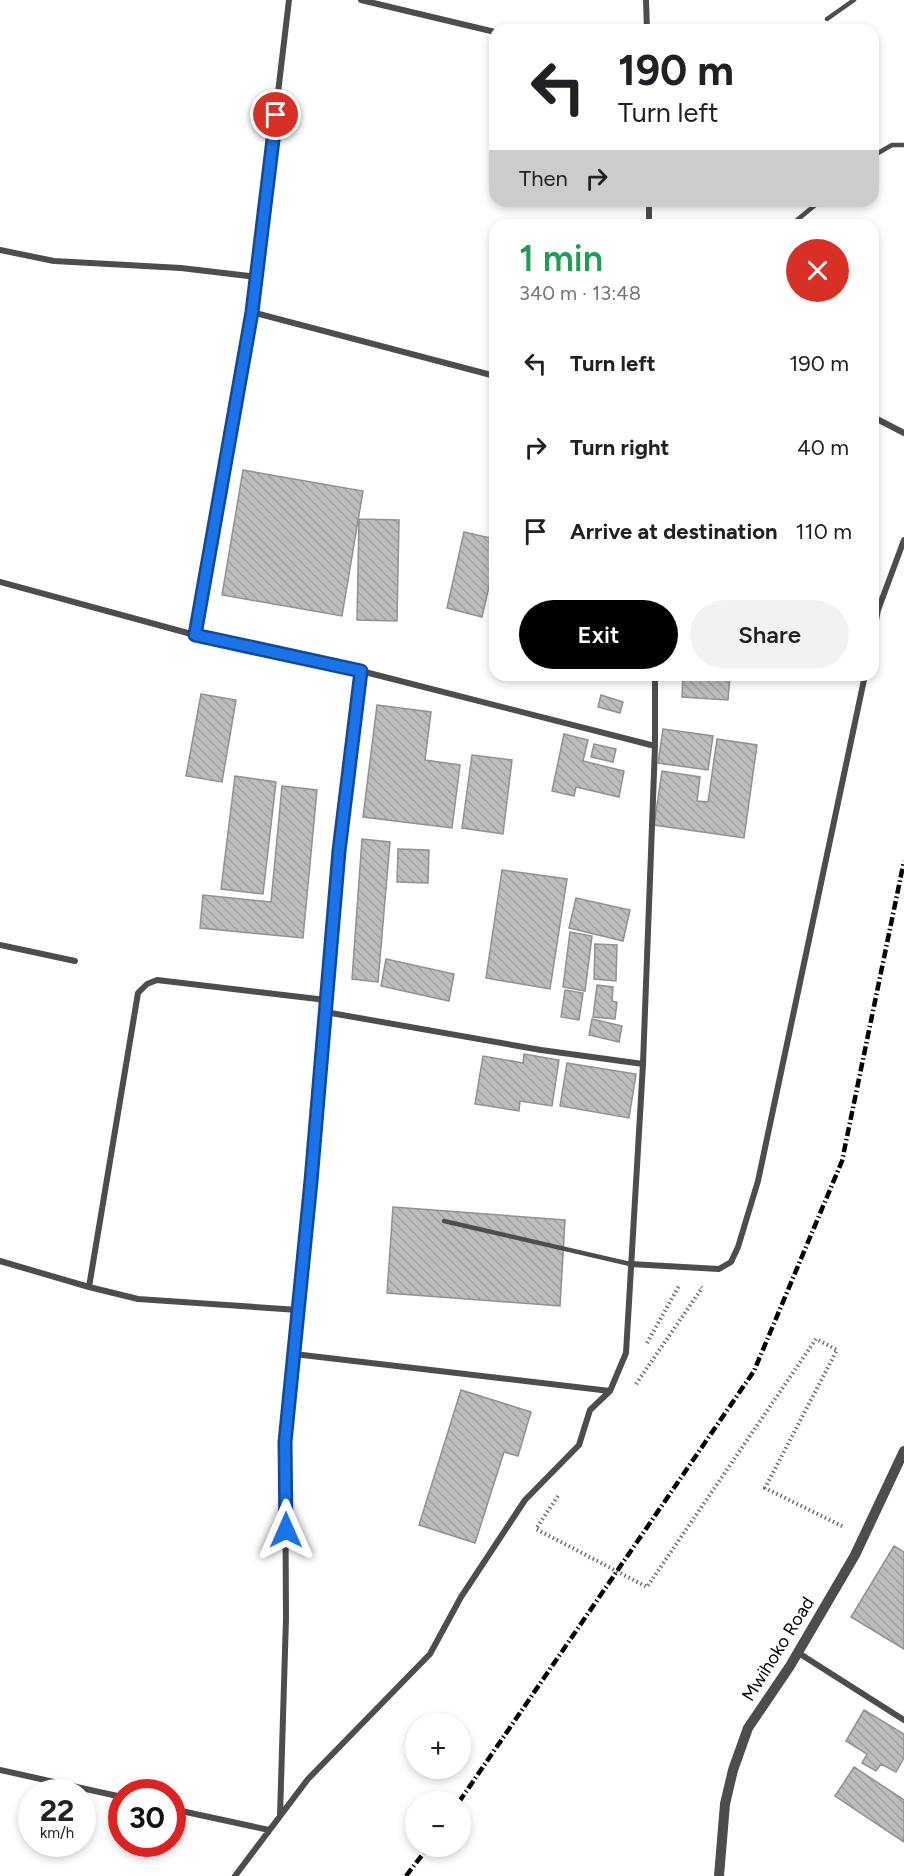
<!DOCTYPE html>
<meta charset="utf-8">
<style>
body{margin:0;font-family:Figtree,sans-serif;background:#f2f2f2;color:#202124;height:100vh;display:flex;flex-direction:column;font-size:22px;white-space:nowrap}
*{box-sizing:border-box;margin:0}
p{font-size:20px;color:#757577}
.icon{flex:none;width:33px;height:33px;fill:none;stroke:currentColor;stroke-width:2;stroke-linecap:round;stroke-linejoin:round}
.map{position:relative;flex:1;overflow:hidden}
.panel{position:absolute;left:489px;top:219px;width:390px;height:462px;display:flex;flex-direction:column;background:#fff;border-radius:18px;box-shadow:0 3px 9px #0003}
.panel>*{flex:none}
.banner{position:absolute;left:489px;top:24px;width:390px;height:183px;border-radius:18px;box-shadow:0 3px 9px #0003;background:#fff;color:#202124;overflow:hidden}
.tools{position:absolute;left:405px;top:1713px;display:grid;gap:12px}
.tools a{display:grid;place-items:center;width:66px;height:66px;border-radius:50%;background:#fff;box-shadow:0 3px 9px #0003;font-size:30px}
.speed{position:absolute;left:18px;top:1779px;display:flex;gap:12px;font-size:30px;font-weight:700;text-align:center}
.speed>*{display:grid;place-content:center;width:78px;height:78px;border-radius:50%;background:#fff;box-shadow:0 3px 9px #0003;line-height:1}
.speed small{font-size:15px;font-weight:400}
.speed .limit{border:9px solid #d22;background:#fff;color:#111}
.pin{position:absolute;display:grid;place-items:center;width:51px;height:51px;color:#fff;margin:-26px;border:3px solid #fff;border-radius:50%;box-shadow:0 2px 6px #0007}
.me{position:absolute;width:66px;margin:-33px;rotate:0deg;stroke-linejoin:round;filter:drop-shadow(0 0 4px #0008)}
.turn{display:flex;align-items:center;gap:21px;height:126px;padding:0 30px;font-size:27px}
.turn .icon{width:78px;height:78px;stroke-width:2.5}
.turn b{display:block;font-size:42px;line-height:51px}
.then{display:flex;align-items:center;height:57px;padding:0 30px;background:#0003;gap:12px;font-size:22px}
.round{display:grid;place-items:center;flex:none;width:63px;height:63px;border-radius:32px;background:#f2f2f2}
.head{display:flex;align-items:center;justify-content:space-between;height:102px;padding:0 30px}
h1{font-size:36px;font-weight:600;line-height:45px;color:#1e9e55}
.button{display:flex;gap:12px;margin-top:auto;padding:12px 30px}
.button a{flex:1;height:69px;border-radius:36px;background:#000;color:#fff;font-size:24px;font-weight:600;line-height:69px;text-align:center}
.button a+a{background:#f2f2f2;color:#202124}
ul{padding:0;list-style:none}
li{display:flex;align-items:center;gap:18px;height:84px;padding:0 30px}
li div{flex:1}
li b{display:block;font-size:22px}
li em{font-style:normal}
.map>svg:first-child{display:block}
.building{fill:url(#building-back-hatch);stroke:#919191;stroke-width:1.5}
.lines{fill:none;stroke-linecap:round;stroke-linejoin:round}
.path{stroke:#6f6f6f;stroke-width:4;stroke-dasharray:1.5 3;stroke-linecap:butt}
.service{stroke:#4d4d4d;stroke-width:4.5}
.minor{stroke:#4d4d4d;stroke-width:6}
.tertiary{stroke:#4d4d4d;stroke-width:10}
.rail{stroke:#000;stroke-width:4.5;stroke-dasharray:9 3 1.5 3;stroke-linecap:butt}
.route-casing{stroke:#114b97;stroke-width:15}
.route{stroke:#1a73e8;stroke-width:10}
.labels{text-anchor:middle;dominant-baseline:central;stroke-width:5;stroke-linejoin:round;paint-order:stroke}
.street-label{font-size:18px;fill:#000;stroke:#fff}
</style>
<div class="map">
<svg width="904" height="1876" viewBox="0 0 904 1876">
<defs>
<pattern id="building-back-hatch" width="6" height="6" patternUnits="userSpaceOnUse" patternTransform="scale(1.5)"><rect width="6" height="6" fill="#bdbdbd"/><path d="M-1 5l2 2M0 0l6 6M5-1l2 2" fill="none" stroke="#a1a1a1"/></pattern>
</defs>
<rect width="100%" height="100%" fill="#fff"/>
<path class="building" d="M243,470L363,491L342,616L222,595Z
M359,519L399,520L397,621L357,620Z
M464,532L495,539V560L482,617L447,608Z
M683,675H730L728,700L682,697Z
M201,694L236,700L222,782L186,776Z
M601,695L623,702L620,713L598,707Z
M377,705L431,712L425,760L460,765L452,828L363,817Z
M663,729L713,736L708,770L658,763Z
M564,734L588,740L583,761L624,771L619,797L576,787L574,796L552,791Z
M717,739L757,745L744,838L654,825L662,771L700,777L697,801L708,802Z
M594,744L616,749L613,762L591,757Z
M472,755L512,760L503,834L462,828Z
M235,776L276,782L263,894L221,889Z
M282,786L317,790L303,938L200,928L203,895L271,902Z
M362,839L390,842L378,982L352,979Z
M398,849L429,850L428,883L397,882Z
M502,870L567,879L550,989L486,978Z
M576,898L630,910L623,941L569,928Z
M570,932L592,936L585,991L563,987Z
M595,944L617,945L616,981L594,979Z
M386,959L454,974L449,1001L381,986Z
M597,985L613,987L612,1001L617,1002L615,1019L593,1017Z
M565,990L583,993L579,1020L561,1017Z
M592,1019L622,1026L619,1042L589,1035Z
M524,1054L559,1060L552,1106L520,1101L519,1111L475,1104L483,1056L523,1063Z
M567,1063L636,1074L629,1118L560,1106Z
M393,1207L565,1220L560,1306L387,1293Z
M461,1390L531,1412L518,1456L504,1452L475,1543L419,1525Z
M894,1546L904,1552V1649L851,1617Z
M864,1710L904,1734V1758L896,1772L881,1764L876,1771L862,1763L867,1754L846,1741Z
M854,1767L904,1800V1842L835,1796Z"/>
<g class="lines">
<path class="path" d="M647,1343L680,1284
M636,1384L702,1288L701,1287
M558,1496L536,1529L647,1587L816,1339L837,1350L765,1488L844,1527"/>
<path class="service" d="M827,19L854,0
M873,156L892,145H904
M791,225L820,201
M444,1221L630,1264"/>
<path class="minor" d="M361,0L495,32
M646,0L647,30
M649,201V225
M0,250L54,261L181,268L257,277
M252,312L495,376
M873,417L904,433
M0,582L195,635L361,671L655,746
M195,635L252,312L289,0
M873,636L878,610L904,540
M0,945L75,961
M325,1012L541,1050L643,1064
M0,1261L89,1287L138,1299L298,1310
M630,1264L719,1269L731,1262L738,1247L758,1181L865,675
M89,1287L138,993L147,984L157,980L326,1000
M294,1354L610,1391
M797,1652L904,1720
M0,1770L122,1797
M172,1809L269,1830
M280,1816L286,1618L285,1442L311,1181L339,851L361,671
M235,1876L308,1779L430,1654L461,1597L525,1500L579,1445L590,1410L610,1391L626,1353L643,1064L655,746V675"/>
<path class="tertiary" d="M719,1876L725,1804L733,1770L748,1728L790,1666L855,1555L904,1451"/>
<path class="rail" d="M459,1802L754,1371L842,1161L904,861
M406,1876L429,1846"/>
</g>
<g class="lines">
<g class="route-casing">
<path id="route" d="M276,115L252,312L195,635L361,671L339,851L311,1181L285,1442L286,1530"/>
</g>
<use href="#route" class="route"/>
</g>
<g class="labels">
<g class="street-label">
<text transform="translate(778 1649) rotate(-58)">Mwihoko Road</text>
</g>
</g>
</svg>
<div class="tools">
<a>+</a>
<a>−</a>
</div>
<div class="speed"><div>22<small>km/h</small></div><div class="limit">30</div></div>
<div class="pin" style="left:276px;top:115px;background:#d93025"><svg class="icon" aria-label="arrive" viewBox="0 0 24 24"><path d="M6 21V4h12l-3 4 3 4H6"/></svg></div>
<svg class="me" style="left:286px;top:1530px" viewBox="-20 -20 40 40"><path d="M0-17L14 15 0 8-14 15z" fill="#1a73e8" stroke="#fff" stroke-width="4"/></svg>
<div class="banner">
<div class="turn"><svg class="icon" aria-label="left" viewBox="0 0 24 24"><path d="M17 20v-9H6M10 6l-5 5 5 5"/></svg><div><b>190 m</b>Turn left</div></div>
<div class="then">Then<svg class="icon" aria-label="right" viewBox="0 0 24 24"><path d="M7 20v-9h11M14 6l5 5-5 5"/></svg></div>
</div>
<section class="panel">
<div class="head"><div><h1>1 min</h1><p>340 m · 13:48</p></div><a class="round" style="background:#d93025;color:#fff"><svg class="icon" aria-label="close" viewBox="0 0 24 24"><path d="M6 6l12 12M18 6L6 18"/></svg></a></div>
<ul>
<li><svg class="icon" aria-label="left" viewBox="0 0 24 24"><path d="M17 20v-9H6M10 6l-5 5 5 5"/></svg><div><b>Turn left</b></div><em>190 m</em></li>
<li><svg class="icon" aria-label="right" viewBox="0 0 24 24"><path d="M7 20v-9h11M14 6l5 5-5 5"/></svg><div><b>Turn right</b></div><em>40 m</em></li>
<li><svg class="icon" aria-label="arrive" viewBox="0 0 24 24"><path d="M6 21V4h12l-3 4 3 4H6"/></svg><div><b>Arrive at destination</b></div><em>110 m</em></li>
</ul>
<div class="button"><a>Exit</a><a>Share</a></div>
</section>
</div>
